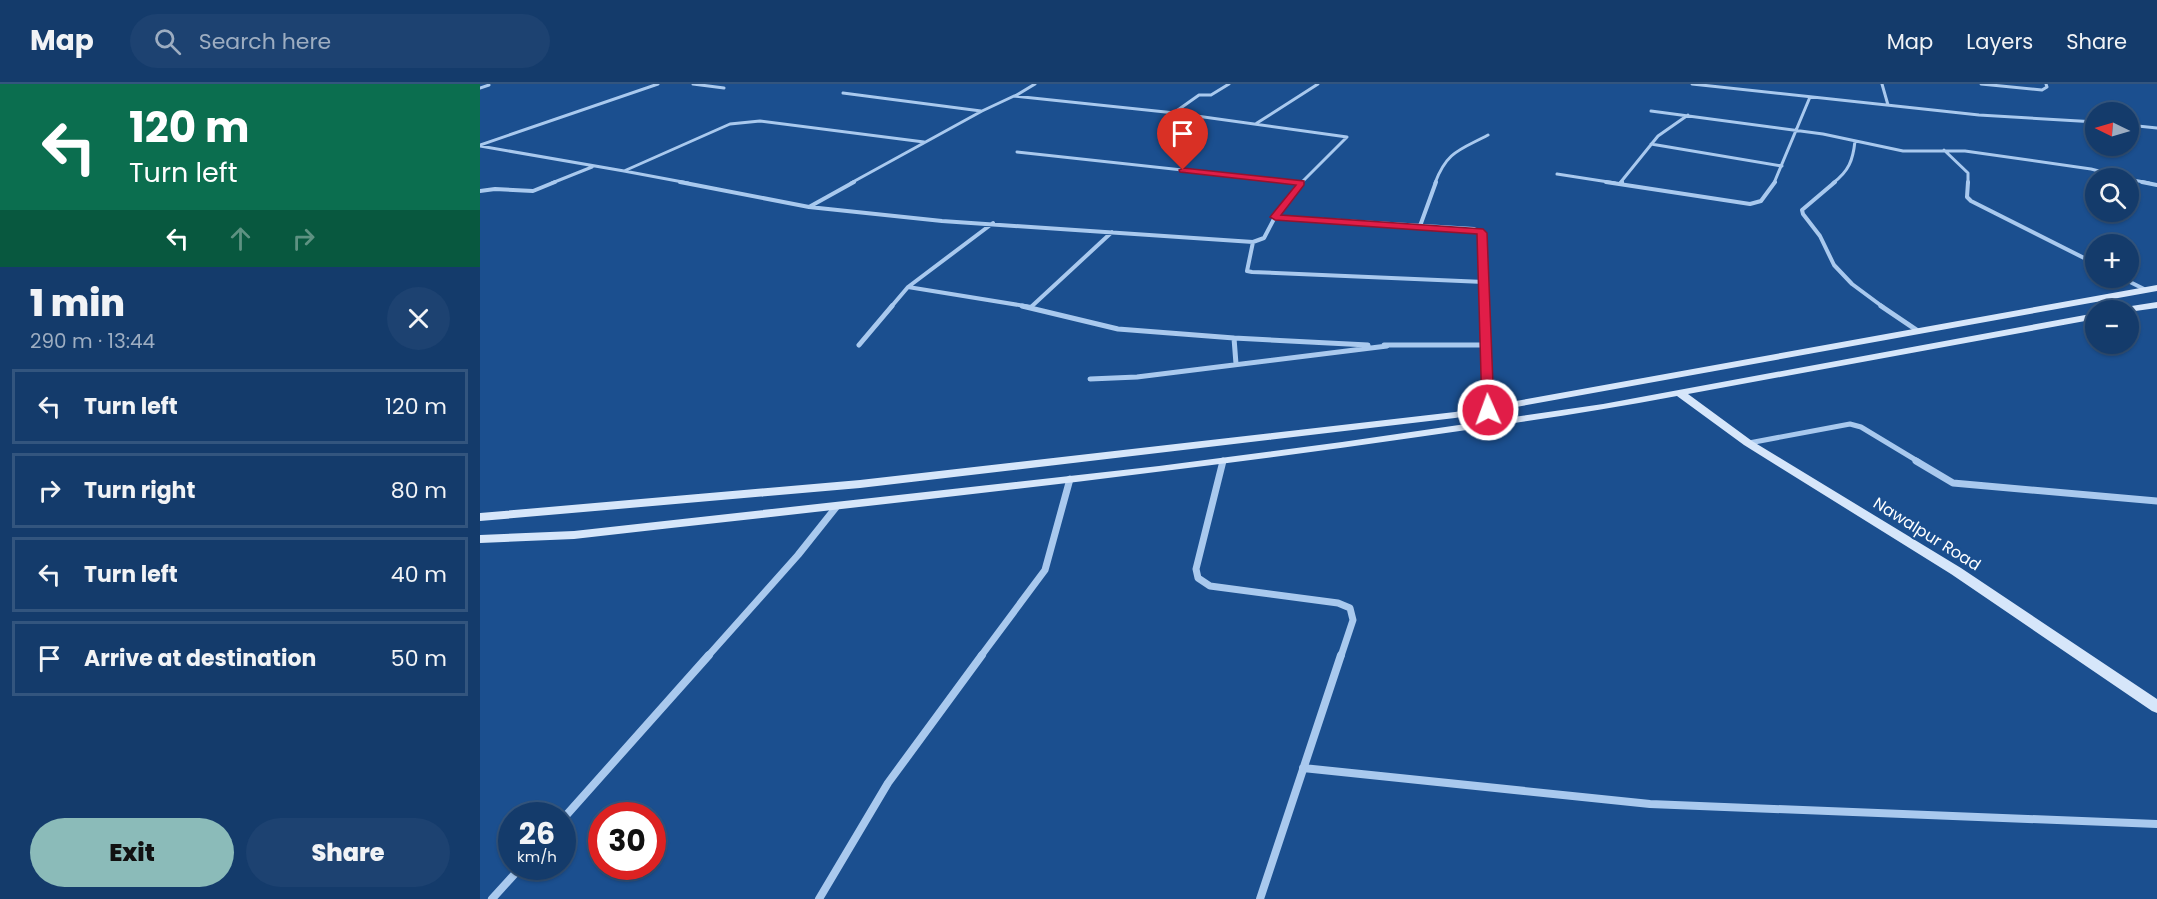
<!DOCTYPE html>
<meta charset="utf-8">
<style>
body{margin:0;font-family:Poppins,sans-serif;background:#1d4271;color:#f1f3f6;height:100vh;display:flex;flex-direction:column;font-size:22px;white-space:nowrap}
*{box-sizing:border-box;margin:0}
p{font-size:20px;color:#9dadc1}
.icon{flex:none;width:33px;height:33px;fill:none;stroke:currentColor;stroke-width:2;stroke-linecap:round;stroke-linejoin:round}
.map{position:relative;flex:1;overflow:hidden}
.drawer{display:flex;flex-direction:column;background:#143b6b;width:480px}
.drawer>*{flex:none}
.hud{background:#0b6e4f;color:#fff;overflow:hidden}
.needle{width:39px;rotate:275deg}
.tools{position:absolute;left:1605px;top:18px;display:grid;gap:12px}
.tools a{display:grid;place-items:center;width:54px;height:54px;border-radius:50%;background:#143b6b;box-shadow:0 2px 4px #0004,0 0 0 2px #33557e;font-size:30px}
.speed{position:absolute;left:18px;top:718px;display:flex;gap:12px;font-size:30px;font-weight:700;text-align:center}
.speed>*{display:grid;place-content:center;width:78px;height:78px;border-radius:50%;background:#143b6b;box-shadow:0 2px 4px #0004,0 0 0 2px #33557e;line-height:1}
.speed small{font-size:15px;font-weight:400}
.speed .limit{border:9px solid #d22;background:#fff;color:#111}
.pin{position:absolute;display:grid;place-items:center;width:51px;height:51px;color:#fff;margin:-62px -26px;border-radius:50% 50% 50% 0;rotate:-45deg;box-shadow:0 0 6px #0007}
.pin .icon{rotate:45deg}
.me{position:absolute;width:66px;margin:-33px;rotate:358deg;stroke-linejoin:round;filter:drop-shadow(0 0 4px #0008)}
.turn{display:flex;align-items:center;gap:21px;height:126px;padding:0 30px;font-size:27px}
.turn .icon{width:78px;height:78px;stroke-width:2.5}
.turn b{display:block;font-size:42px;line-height:51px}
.lanes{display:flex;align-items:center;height:57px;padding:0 30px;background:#0003;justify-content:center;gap:30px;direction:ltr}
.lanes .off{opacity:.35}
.round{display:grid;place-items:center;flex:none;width:63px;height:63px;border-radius:32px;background:#1d4271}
.headline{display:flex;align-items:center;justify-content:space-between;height:102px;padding:0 30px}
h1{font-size:36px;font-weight:800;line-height:45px}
.cta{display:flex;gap:12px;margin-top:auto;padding:12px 30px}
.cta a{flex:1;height:69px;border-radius:36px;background:#8bbbb9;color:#111;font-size:24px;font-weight:800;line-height:69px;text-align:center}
.cta a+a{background:#1d4271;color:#f1f3f6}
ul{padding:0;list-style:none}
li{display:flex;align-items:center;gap:18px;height:75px;margin:0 12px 9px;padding:0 18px;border:3px solid #33557e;border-radius:0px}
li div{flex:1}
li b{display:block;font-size:22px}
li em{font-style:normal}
header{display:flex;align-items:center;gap:36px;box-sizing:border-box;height:84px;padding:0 30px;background:#143b6b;border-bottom:2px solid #33557e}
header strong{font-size:28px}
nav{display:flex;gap:33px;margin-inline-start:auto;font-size:21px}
.search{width:420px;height:54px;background:#1d4271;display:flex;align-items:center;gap:15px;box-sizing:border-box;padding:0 21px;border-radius:33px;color:#9dadc1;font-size:22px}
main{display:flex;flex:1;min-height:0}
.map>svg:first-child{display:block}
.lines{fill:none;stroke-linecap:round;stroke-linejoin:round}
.street-far4{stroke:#a9c9ee;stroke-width:3}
.street-far3{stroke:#a9c9ee;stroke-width:4}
.street-far2{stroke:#a9c9ee;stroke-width:5}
.street-far1{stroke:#a9c9ee;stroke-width:7}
.street{stroke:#a9c9ee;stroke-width:8}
.secondary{fill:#d6e6fa;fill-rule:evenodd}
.route{fill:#e11d48;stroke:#92132f;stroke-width:1.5}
.labels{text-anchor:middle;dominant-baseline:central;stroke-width:4.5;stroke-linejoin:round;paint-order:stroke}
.street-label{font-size:16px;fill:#fff;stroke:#1b4f8f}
</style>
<header>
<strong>Map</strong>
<div class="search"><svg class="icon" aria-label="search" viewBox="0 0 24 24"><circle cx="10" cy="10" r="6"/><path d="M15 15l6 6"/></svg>Search here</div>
<nav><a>Map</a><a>Layers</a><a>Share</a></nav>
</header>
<main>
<section class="drawer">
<div class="hud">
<div class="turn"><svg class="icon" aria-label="left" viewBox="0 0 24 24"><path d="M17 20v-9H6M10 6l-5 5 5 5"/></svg><div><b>120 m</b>Turn left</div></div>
<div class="lanes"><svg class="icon" aria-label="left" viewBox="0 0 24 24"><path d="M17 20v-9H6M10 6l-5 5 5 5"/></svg><svg class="icon off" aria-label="ahead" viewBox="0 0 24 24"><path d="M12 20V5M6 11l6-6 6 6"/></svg><svg class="icon off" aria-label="right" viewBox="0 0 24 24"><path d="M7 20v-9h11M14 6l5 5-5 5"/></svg></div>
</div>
<div class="headline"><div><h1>1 min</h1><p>290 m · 13:44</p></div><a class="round"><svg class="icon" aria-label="close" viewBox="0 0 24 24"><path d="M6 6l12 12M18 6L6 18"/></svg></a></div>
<ul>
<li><svg class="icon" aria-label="left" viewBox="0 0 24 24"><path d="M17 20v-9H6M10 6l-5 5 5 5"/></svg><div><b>Turn left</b></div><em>120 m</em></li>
<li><svg class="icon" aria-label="right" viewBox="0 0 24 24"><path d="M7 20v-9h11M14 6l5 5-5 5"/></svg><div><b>Turn right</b></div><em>80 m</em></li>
<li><svg class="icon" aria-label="left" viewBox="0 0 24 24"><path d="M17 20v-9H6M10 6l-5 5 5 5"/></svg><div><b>Turn left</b></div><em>40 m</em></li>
<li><svg class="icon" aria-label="arrive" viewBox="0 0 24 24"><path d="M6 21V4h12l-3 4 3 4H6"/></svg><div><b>Arrive at destination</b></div><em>50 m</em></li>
</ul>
<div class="cta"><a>Exit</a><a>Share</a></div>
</section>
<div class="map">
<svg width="1677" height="815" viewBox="0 0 1677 815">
<rect width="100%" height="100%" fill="#1b4f8f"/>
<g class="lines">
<path class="street-far4" d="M213,0L244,4
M1212,0L1499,31L1616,38
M1402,0L1408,21
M1501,0L1562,6L1567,3L1566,0
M0,4L9,1
M363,9L501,27
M535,12L555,0
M1171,27L1343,50L1423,67H1485L1611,85L1646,94
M695,28L719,11H731L749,0
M777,39L838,0
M1648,41L1677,44
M1171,60L1302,82
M0,61L178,0
M0,62L144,87
M1464,66L1488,89V99
M537,68L821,99
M1077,90L1135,99
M1648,95L1669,99
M72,99L112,83
M208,99L144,87L250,40L280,37L444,58
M371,99L502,27L534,12L695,29L867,53L821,99
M955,99C967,67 980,66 1008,51
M1140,99L1178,52L1208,31
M1294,99L1330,13
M1353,99C1369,87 1373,76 1375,57"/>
<path class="street-far3" d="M200,98L329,123
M374,98L329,123L462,137L773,158L784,154L795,133
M811,98L821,99
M1126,98L1270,120L1281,117L1295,98
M1355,98L1322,126L1323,130L1340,152L1354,181L1372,200L1403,223
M1488,98L1487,113L1491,117L1616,180
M1662,98L1677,101
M1140,100L1142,98
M0,107L15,105L53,107L75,98
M795,133L994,145L1003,149L1005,223
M795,133L822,98
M940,142L956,98
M773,158L767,187L772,188L1004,198
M1642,194L1666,206
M428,203L551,223
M411,223L428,203L513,139
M551,223L632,148"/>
<path class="street-far2" d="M542,222L638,245L754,254
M1005,222L1008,326
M1401,222L1438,247
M379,261L412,222
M904,261H1006
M756,280L754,254L888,261
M610,295L657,293L907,262
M1269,359L1370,340L1381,343L1439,378"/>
<path class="street-far1" d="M743,377L716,485L718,494L730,502L858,519L870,524L873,536L861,572
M1436,377L1473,399L1677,417
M228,572L318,471L357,422
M501,572L565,486L590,395"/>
<path class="street" d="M823,684L1170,720L1677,740
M82,736L229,571
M12,815L41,783
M339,815L408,699L502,571
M780,815L861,571"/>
<path class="secondary" d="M1677,201V207L975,334L380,404L0,437V429L380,396L975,328Z
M1677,218V224L1648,228V226H1640L1645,223Z
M1616,229V235L1208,310L1272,357L1481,484L1677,615V629L1672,627L1471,490L1264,361L1197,312C1111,328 1024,341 938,353C657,394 375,423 94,455L0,459V451L94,447L679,382L862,358L1123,320Z"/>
</g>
<path class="route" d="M703,84L824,97V101L801,131L1003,145L1007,149L1014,326L1012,328L1008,329L1002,326L997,150L795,136L790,133L816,101L700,88L699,86Z"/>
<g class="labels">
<g class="street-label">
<text transform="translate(1447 450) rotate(32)">Nawalpur Road</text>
</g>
</g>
</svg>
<div class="tools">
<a><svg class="needle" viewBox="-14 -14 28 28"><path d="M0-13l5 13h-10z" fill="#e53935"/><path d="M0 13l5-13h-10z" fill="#9dadc1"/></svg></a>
<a><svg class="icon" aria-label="search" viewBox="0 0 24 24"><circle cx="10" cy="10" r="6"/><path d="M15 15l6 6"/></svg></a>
<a>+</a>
<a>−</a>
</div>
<div class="speed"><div>26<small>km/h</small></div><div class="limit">30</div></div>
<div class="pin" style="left:703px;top:86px;background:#d93025"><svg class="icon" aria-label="arrive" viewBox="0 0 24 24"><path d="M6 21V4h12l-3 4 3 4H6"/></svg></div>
<svg class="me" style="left:1008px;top:326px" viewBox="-20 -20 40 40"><circle r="17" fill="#e11d48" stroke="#fff" stroke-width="3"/><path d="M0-11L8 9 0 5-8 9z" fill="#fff"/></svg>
</div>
</main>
